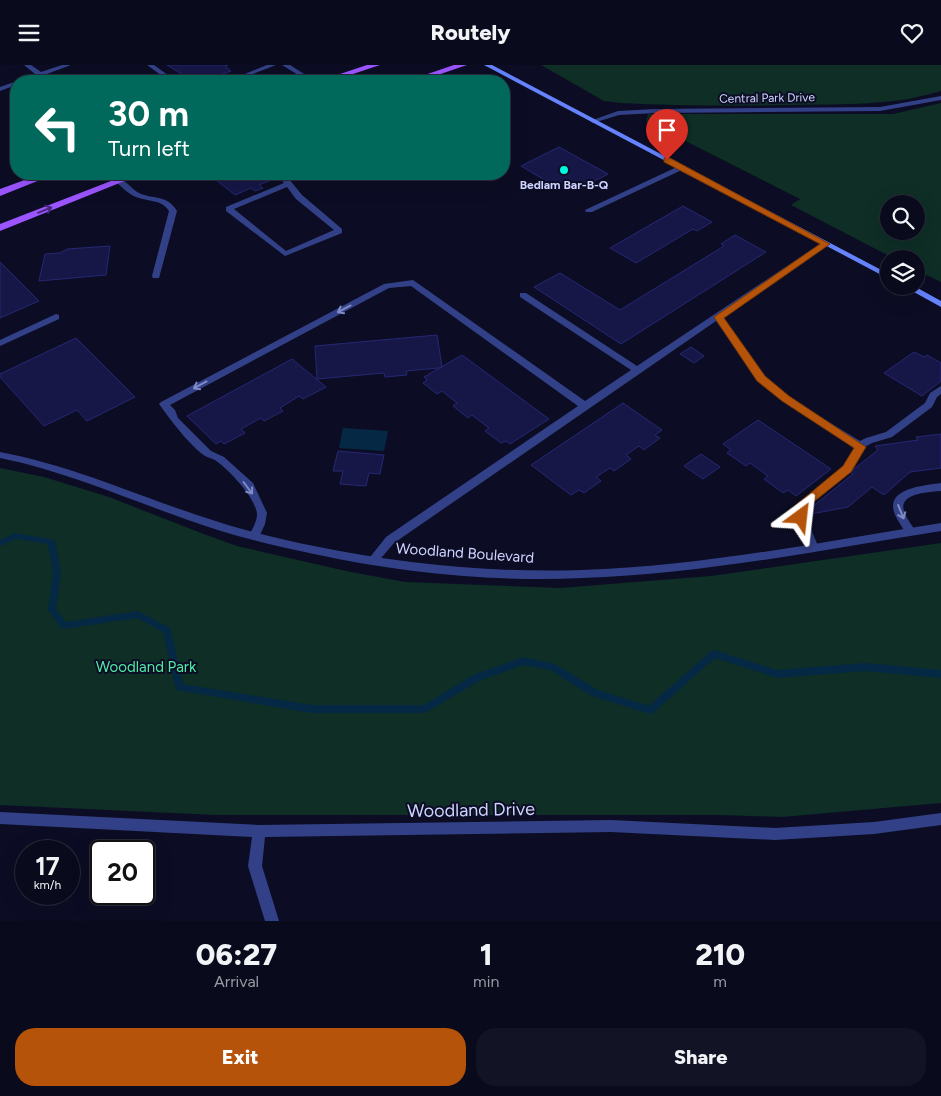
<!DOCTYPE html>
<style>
body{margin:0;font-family:Figtree,sans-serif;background:#121324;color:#f1f3f6;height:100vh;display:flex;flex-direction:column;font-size:19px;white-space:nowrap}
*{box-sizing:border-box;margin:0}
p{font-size:16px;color:#999aa3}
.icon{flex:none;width:28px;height:28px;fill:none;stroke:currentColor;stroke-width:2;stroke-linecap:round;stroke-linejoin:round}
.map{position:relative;height:856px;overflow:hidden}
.side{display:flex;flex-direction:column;background:#090a1b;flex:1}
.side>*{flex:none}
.guide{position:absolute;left:10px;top:10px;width:500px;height:105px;border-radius:20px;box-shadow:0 5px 20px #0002,0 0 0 1px #292b3a;background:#00695c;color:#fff;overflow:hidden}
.fabs{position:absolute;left:880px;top:130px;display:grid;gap:10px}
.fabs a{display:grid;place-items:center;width:45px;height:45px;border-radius:50%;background:#090a1b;box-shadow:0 5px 20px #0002,0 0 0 1px #292b3a;font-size:25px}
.speed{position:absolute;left:15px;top:775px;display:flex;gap:10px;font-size:25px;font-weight:700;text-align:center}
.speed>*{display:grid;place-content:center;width:65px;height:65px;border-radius:50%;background:#090a1b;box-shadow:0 5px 20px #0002,0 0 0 1px #292b3a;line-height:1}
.speed small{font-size:12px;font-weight:400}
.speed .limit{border:2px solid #111;border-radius:8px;background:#fff;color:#111}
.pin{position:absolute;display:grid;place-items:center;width:42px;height:42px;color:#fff;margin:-51px -21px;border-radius:50% 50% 50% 0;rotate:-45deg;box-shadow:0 0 5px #0007}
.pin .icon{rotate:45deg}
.me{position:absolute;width:55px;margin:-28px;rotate:30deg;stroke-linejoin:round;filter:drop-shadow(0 0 4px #0008)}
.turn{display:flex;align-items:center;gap:18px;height:105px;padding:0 15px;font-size:22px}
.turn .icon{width:65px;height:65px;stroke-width:2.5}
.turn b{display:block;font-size:35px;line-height:42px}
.eta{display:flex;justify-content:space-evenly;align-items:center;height:85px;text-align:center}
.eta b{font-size:30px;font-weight:800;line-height:35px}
.cta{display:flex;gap:10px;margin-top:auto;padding:10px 15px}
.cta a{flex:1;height:58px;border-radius:20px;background:#b45309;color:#fff;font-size:20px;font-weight:800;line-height:58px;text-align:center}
.cta a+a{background:#121324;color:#f1f3f6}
header{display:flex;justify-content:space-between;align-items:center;height:65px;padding:0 15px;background:#090a1b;font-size:22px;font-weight:800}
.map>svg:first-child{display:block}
.green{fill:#0e2e26;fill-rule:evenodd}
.water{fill:#052944}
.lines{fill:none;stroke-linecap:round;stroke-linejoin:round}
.stream{fill:#052944;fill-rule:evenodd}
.building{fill:#161746;stroke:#262775}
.service{fill:#324187;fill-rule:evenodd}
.minor{fill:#324187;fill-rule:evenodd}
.secondary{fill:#6583ff;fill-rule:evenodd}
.primary{fill:#9b55ff;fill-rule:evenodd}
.oneway{stroke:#452a7c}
.oneway2{stroke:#808ac3}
.route{fill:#b45309;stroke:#753606}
.poi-dot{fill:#00f9dd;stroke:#0c0d24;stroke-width:2}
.labels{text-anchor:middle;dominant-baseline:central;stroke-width:4;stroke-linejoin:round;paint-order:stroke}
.far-street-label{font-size:12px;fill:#ced3ff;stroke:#0c0d24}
.far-poi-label{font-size:12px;font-weight:bold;fill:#ced3ff;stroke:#0c0d24}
.street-label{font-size:15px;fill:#ced3ff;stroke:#0c0d24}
.park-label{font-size:15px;fill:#4feaa2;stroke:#0c0d24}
.near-street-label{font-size:18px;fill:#ced3ff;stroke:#0c0d24}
</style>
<header><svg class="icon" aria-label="menu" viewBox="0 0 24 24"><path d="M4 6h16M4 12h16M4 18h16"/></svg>Routely<svg class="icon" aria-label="heart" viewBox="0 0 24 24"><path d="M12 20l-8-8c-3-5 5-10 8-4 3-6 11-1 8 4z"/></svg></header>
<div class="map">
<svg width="941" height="856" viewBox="0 0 941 856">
<rect width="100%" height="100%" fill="#0c0d24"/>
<path class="green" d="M541,0H941V26C893,41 843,39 793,40C736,41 678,41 621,38L604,36Z
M941,38V217L916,205V194H895L791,140L800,134L646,56L648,49H893ZM889,139H916V166H889Z
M0,403L44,412L109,432L201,468L237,481L346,506L405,517L560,523L711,511L941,478V738L782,752L721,750H215L0,740Z"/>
<path class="water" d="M343,363L388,366L384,386L339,383Z"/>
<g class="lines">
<path class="stream" d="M15,468L55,475L61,508L56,544L66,557L138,546L170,563L183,619L312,640H424L473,610L523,592L555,599L598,625L649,641L711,586L714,585L777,605L866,598L941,605V613L866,606L777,613L715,593L653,648L650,649L592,631L550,605L523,600L479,616L425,648H312L176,625L163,567L137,553L64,564L61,563L48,545L53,508L48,479L16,474L0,481V475Z"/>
</g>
<path class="building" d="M167,0H228L225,1L231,6L203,16H193Z
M559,82L608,109L578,125L567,119L558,123L521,101Z
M216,109H263L271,115L259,120L263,123L255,126L251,123L235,130L211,111Z
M683,141L712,157L697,166L693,164L636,198L610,183Z
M735,170L766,187L621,279L534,222L560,208L620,245L724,181L721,179Z
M110,181L106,210L39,216L45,189L60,188L67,184Z
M0,197L39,236L0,253Z
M437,270L442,302L439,303L406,306L407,310L385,312L384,308L317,314L315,281Z
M76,273L135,332L87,356L77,345L44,361L0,312V309Z
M691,282L704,291L694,298L680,289Z
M914,287L924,292L927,290L941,298V316L922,331L884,308Z
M462,290L549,354L510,379L506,376L501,378L485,366L489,363L472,350L468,353L453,341L457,338L442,326L437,329L423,318L427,315L424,312Z
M292,294L326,322L303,334L299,331L280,343L283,346L264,356L261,353L241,364L245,368L224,379L221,376L216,379L187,351Z
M623,338L662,365L655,370L660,373L644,385L639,381L626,390L631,394L614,406L610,403L596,412L601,416L584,428L579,425L571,430L531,400Z
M758,355L831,404L796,431L788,425L783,428L764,414L768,411L750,398L746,401L727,388L731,385L723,379Z
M941,369V403L910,407L884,430L872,422L848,442L811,449L807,446L853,409L850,407L878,385L875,381L918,375L916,372Z
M338,386L384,390L380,409L369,408L366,421L340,419L343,406H333Z
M701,389L720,402L703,414L684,401Z"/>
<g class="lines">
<path class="service" d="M24,0H31L41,7L62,0H71L28,16H19L35,9Z
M147,0H154L176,16H169Z
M267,0H276L235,16H227Z
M282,0H290L315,16H308Z
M17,16L16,20L0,26V22Z
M679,101L686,103L592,147H586L585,145Z
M277,109H285L302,130L342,164V168L285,191L226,146V142L284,118ZM287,122L296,134L334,165L286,186L234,144Z
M116,113C125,113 131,124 139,128C154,135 167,129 177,146L159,213H153L152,211L169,146C162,134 148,137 136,132C128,129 122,122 116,117Z
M823,177H826L830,179L722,252L764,311L788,332L860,376L866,373L886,367L925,338L930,328L941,321V329L937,332L932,342L892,372L872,378L863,383L850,407L806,443V452L818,481L817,484H809L808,481L796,452V442L844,401L855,382L782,336L758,315L716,256L394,478L376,499H368L367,496L386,472L578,341L411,221L389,223L170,340L175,345L178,353L211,386L224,392L253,418L267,448L265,459L258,474H250L249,471C252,464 257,457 257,449C256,434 231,407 219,398C215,394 209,393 205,391C189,380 170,354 159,339L161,337L384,219L413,215L585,336L631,305L520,232V228H526L637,301Z
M56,249L59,250V254L0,281V275Z
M941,418V426C930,427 898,428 904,446C906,453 912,460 916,467L915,470H907C903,462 893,451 893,441C893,422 928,420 941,418Z"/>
<path class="minor" d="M941,31V35L880,46L656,48L619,50L593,58L590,56L618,46L656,44L880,42Z
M0,387C69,400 131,428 197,450C235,463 274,473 314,481C402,499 492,508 582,505C703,501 822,477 941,458V466C822,485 703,509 582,513C492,517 402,508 314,489C271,480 229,470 188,455C125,433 65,406 0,393Z
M0,747L259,760L611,755L775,763L874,757L941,748V760L874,769L775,775L611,767L265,772L262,801L279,856H265L248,801L252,772L0,759Z"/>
<path class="secondary" d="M484,0H492L889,209V214Z
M903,221H914L941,236V242Z"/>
<path class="primary" d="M367,0H380L332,16H319Z
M454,0H467L420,16H407Z
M41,109H55L0,131V124Z
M129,109H142L0,166V159Z"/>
</g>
<defs><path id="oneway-shaft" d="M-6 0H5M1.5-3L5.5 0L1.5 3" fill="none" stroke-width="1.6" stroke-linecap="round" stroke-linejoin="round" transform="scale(1.25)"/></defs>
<use class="oneway" href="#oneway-shaft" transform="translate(45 145) rotate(-22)"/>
<g class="oneway2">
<use href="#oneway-shaft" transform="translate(344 244) rotate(152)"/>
<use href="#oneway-shaft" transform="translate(200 320) rotate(152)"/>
<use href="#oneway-shaft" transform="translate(248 423) rotate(53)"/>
<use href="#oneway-shaft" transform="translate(901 447) rotate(68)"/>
</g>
<path class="route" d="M664,93H670L830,179L724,253L765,311L789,331L866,382L851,407L806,443L805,455L801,456L795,452L797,439L843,401L854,383L782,336L757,316L714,252L820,179L664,97Z"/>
<circle class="poi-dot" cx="564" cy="105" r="5"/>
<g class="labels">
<g class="far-street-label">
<text transform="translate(767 33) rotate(-1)">Central Park Drive</text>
</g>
<g class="far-poi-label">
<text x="564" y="120">Bedlam Bar-B-Q</text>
</g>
<g class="street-label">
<text transform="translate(465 488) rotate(4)">Woodland Boulevard</text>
</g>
<g class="park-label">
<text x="146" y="602">Woodland Park</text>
</g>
<g class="near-street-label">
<text transform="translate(471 745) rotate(-1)">Woodland Drive</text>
</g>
</g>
</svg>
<div class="fabs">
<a><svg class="icon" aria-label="search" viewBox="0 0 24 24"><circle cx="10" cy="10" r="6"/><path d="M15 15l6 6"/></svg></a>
<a><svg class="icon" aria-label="layers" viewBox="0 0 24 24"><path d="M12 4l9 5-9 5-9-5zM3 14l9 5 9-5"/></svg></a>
</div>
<div class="speed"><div>17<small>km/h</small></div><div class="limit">20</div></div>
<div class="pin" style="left:667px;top:95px;background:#d93025"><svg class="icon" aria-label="arrive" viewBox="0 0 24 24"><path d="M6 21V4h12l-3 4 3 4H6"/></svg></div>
<svg class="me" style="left:801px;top:452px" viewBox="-20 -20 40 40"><path d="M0-17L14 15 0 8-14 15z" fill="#b45309" stroke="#fff" stroke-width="4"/></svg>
<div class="guide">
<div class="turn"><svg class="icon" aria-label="left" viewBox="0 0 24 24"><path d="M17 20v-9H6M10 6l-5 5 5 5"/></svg><div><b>30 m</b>Turn left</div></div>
</div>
</div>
<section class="side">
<div class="eta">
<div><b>06:27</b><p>Arrival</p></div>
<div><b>1</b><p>min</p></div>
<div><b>210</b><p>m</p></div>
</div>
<div class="cta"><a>Exit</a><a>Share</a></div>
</section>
